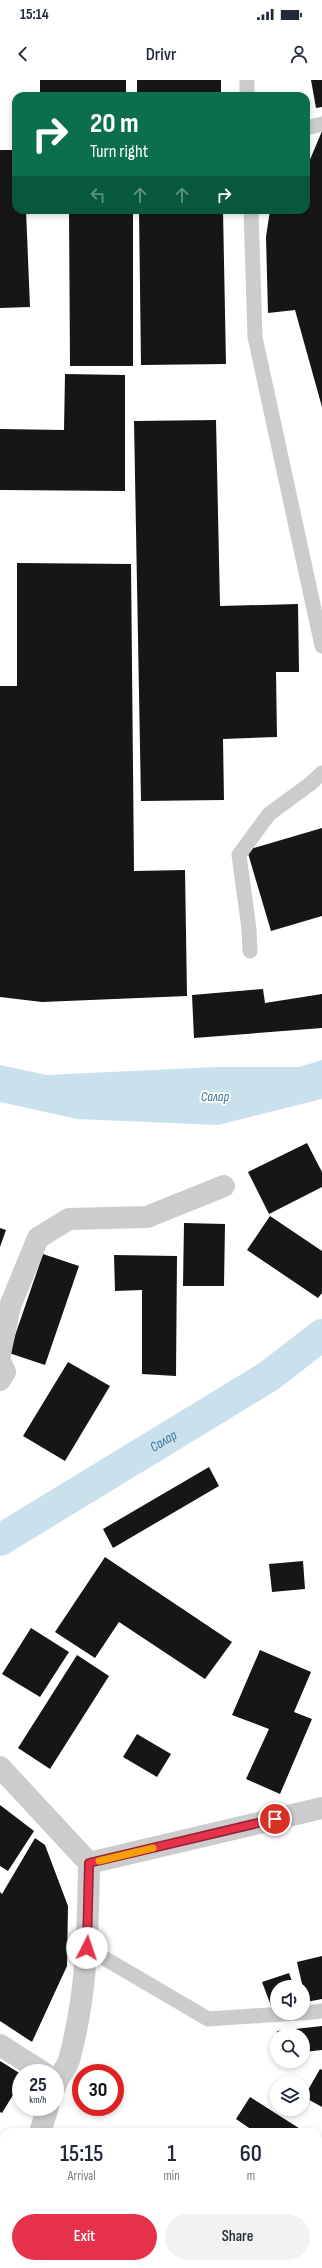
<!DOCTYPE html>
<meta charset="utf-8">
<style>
body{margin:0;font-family:"Sofia Sans Condensed",sans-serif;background:#f2f2f3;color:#1f2937;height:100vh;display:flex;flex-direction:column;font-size:15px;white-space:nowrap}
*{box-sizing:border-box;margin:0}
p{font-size:13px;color:#747a83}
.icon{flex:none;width:22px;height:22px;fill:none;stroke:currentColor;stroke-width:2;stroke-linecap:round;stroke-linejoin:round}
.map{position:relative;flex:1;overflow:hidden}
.panel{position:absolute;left:0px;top:2048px;width:322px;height:140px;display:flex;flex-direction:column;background:#fff;border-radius:12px 12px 0 0;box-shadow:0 2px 6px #0003}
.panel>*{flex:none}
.banner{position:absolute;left:12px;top:12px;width:298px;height:122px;border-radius:12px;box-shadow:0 2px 6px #0003;background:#0b6e4f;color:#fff;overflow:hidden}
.controls{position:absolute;left:270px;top:1900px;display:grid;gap:8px}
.controls a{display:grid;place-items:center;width:40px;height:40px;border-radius:50%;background:#fff;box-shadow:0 2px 6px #0003;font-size:20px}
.speed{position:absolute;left:12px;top:1984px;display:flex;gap:8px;font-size:20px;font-weight:700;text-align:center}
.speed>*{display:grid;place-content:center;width:52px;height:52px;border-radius:50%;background:#fff;box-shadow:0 2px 6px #0003;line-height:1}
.speed small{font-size:10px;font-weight:400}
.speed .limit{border:6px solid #d22;background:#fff;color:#111}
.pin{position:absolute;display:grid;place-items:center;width:34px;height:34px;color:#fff;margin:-17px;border:2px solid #fff;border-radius:50%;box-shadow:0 1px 4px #0007}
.me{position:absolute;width:44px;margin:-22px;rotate:4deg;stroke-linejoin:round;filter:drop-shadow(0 0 3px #0008)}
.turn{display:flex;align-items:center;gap:14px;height:84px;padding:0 12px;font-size:18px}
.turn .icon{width:52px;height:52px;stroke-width:2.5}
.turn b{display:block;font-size:28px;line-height:34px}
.lanes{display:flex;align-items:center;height:38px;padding:0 12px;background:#0003;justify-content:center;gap:20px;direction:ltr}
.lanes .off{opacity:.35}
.eta{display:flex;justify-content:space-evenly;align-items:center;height:68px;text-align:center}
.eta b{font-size:24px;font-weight:600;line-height:28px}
.primary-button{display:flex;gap:8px;margin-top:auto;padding:8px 12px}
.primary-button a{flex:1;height:46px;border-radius:24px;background:#e5324a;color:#fff;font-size:16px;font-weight:600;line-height:46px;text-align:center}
.primary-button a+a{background:#f2f2f3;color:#1f2937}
.status{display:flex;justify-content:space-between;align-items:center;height:28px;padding:0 20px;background:#fff;direction:ltr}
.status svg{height:11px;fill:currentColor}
header{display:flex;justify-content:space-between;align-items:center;height:52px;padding:0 12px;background:#fff;font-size:18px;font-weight:600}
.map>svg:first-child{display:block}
.water{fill:#c9e1ec}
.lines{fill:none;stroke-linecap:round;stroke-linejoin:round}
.canal{stroke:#c9e1ec;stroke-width:32}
.building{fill:#161616}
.service{stroke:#ccc;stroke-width:15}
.minor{stroke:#ccc;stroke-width:22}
.route-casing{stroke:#952030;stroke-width:10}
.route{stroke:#e5324a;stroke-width:7}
.slow{stroke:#f59e0b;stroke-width:7}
.labels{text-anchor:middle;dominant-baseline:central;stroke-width:4;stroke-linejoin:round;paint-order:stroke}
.water-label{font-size:14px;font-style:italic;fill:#3d7692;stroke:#fff}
</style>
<div class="status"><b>15:14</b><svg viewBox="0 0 49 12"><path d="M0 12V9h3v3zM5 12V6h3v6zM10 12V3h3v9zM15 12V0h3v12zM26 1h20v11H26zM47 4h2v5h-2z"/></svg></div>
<header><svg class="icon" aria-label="back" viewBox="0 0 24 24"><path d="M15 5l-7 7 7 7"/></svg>Drivr<svg class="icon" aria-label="person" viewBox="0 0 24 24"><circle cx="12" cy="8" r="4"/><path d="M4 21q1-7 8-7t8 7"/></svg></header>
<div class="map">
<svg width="322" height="2188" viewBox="0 0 322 2188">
<rect width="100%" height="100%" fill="#fff"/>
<path class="water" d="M322,980V1019L218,1045L77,1039L0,1022V985L47,995L217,987H299Z"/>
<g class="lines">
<path class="canal" id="s1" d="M0,1460L269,1296L322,1255"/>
</g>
<path class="building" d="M40,0H126V16H40Z
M137,0H221V16H137Z
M311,0H322V27L316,28Z
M322,51V327L295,230L268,233L266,157L270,130H306V80L309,82Z
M0,70H16V130H26L30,227L0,228Z
M69,130H133V286H70Z
M139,130H223L226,284L141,285Z
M65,294L125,295V411L0,410V349L64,350Z
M216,340L220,526L298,524L299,592H276L277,657L223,659L224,720L141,721L134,341Z
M17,483L131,484L134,791L185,790L187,916L42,922L0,917V606H17Z
M322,748V836L271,851L247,770Z
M263,909L265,923L322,914V948L194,958L192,915Z
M307,1063L322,1092V1107L269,1134L248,1092Z
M270,1136L322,1171V1213L318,1218L247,1170Z
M184,1143L225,1144L224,1206H183Z
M0,1148L6,1150L0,1167Z
M43,1174L79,1186L45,1285L9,1273Z
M114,1175L177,1176L176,1296L142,1294V1210L115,1211Z
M68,1282L110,1306L65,1381L23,1356Z
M209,1387L219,1406L113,1468L103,1449Z
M105,1477L232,1562L205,1599L119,1542L95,1578L55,1552Z
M303,1481L305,1509L272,1512L269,1484Z
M31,1548L69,1572L40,1617L2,1594Z
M260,1570L311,1592L294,1632L312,1639L280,1714L246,1699L269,1649L232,1635Z
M77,1575L109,1596L50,1689L18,1668Z
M137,1654L171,1674L157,1697L123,1677Z
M0,1725L34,1751L8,1791L0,1786Z
M35,1758L45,1765L68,1826L67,1886L32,1962L0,1941V1812L2,1814Z
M322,1876V1919L306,1922L297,1882Z
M289,1893L294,1907H277V1930L273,1931L262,1902Z
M322,1946V1970L303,1972V1955H278L277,1951Z
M0,1981L21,1994V2002L2,2033L0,2032Z
M320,1989L322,1990V2027L304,2017Z
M250,2017L305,2052H255L236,2039Z
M318,2148L322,2151V2188H273L275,2184H318Z"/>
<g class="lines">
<path class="service" d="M247,0V16
M306,48L322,44
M251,130L255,257L322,566
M250,871L249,849L239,775L269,734L310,704L322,693
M87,1868L208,1939L298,1933
M303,1933L322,1931
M0,2123L4,2117"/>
<path class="minor" d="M0,1274L10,1226L38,1158L69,1139L147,1137L224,1106
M0,1281L5,1292L0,1300
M0,1687L89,1783C88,1850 87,1915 69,1980C66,1989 58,1997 55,2007
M89,1783L322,1728
M0,1965L44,1993
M40,2052L48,2027
M160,2184L166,2188"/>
</g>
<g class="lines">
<g class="route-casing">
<path id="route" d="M87,1868L89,1783L275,1739"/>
</g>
<use href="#route" class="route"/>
<path class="slow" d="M99,1781L153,1768"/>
</g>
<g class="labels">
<g class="water-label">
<text x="215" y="1016">Салар</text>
<text stroke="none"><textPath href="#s1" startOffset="191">Салар</textPath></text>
</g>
</g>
</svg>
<div class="controls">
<a><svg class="icon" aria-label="sound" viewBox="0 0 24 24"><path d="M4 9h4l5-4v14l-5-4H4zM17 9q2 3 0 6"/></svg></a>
<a><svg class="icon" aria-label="search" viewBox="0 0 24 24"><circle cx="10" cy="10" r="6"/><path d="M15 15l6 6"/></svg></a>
<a><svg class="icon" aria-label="layers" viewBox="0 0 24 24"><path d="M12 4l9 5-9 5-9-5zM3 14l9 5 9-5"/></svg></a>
</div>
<div class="speed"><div>25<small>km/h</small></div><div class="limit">30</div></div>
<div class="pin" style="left:275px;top:1739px;background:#d93025"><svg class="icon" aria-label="arrive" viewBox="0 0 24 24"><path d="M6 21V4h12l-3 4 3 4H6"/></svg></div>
<svg class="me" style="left:87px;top:1868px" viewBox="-20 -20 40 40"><circle r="19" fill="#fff"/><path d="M0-13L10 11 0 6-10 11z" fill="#e5324a"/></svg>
<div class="banner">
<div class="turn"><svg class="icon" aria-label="right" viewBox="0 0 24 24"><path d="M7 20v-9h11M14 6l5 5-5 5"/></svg><div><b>20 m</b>Turn right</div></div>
<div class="lanes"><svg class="icon off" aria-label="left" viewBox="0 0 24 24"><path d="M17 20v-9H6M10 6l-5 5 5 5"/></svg><svg class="icon off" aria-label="ahead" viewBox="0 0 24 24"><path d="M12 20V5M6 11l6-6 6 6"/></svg><svg class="icon off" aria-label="ahead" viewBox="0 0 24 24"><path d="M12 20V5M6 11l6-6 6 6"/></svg><svg class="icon" aria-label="right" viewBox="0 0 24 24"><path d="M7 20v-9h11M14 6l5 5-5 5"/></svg></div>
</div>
<section class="panel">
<div class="eta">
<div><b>15:15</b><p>Arrival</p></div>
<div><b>1</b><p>min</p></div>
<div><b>60</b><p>m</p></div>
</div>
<div class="primary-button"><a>Exit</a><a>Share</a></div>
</section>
</div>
